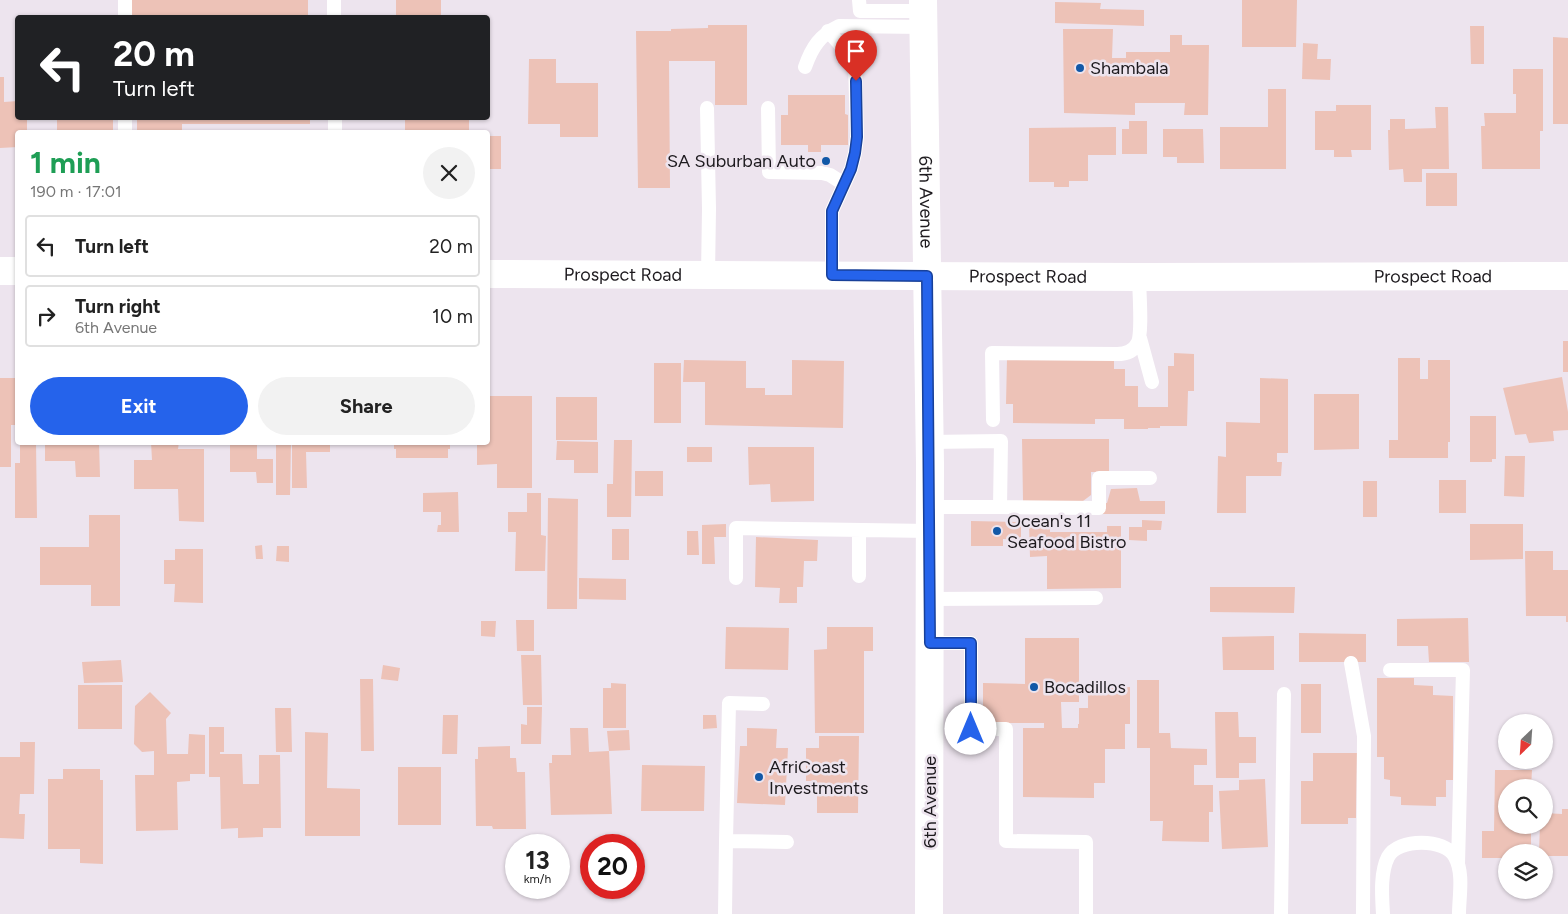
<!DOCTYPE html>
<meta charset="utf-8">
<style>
body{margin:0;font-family:Figtree,sans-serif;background:#f2f2f2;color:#222;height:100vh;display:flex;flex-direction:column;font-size:19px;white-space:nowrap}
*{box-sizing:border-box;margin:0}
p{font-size:16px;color:#767676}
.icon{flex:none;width:28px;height:28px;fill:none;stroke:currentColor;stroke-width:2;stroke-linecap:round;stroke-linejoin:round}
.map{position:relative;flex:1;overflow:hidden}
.drawer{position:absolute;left:15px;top:130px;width:475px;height:315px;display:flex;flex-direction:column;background:#fff;border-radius:5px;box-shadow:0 1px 4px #0004}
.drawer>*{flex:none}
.top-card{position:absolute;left:15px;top:15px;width:475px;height:105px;border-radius:5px;box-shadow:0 1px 4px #0004;background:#202124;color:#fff;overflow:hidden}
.needle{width:32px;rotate:205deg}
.tools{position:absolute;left:1498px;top:714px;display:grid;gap:10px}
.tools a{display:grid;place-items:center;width:55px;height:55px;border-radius:50%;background:#fff;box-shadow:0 1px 4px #0004;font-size:25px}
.speed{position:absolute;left:505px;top:834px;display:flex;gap:10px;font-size:25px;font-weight:700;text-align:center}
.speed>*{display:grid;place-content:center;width:65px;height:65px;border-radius:50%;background:#fff;box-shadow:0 1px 4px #0004;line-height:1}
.speed small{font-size:12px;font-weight:400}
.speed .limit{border:8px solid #d22;background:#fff;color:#111}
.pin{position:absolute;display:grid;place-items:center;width:42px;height:42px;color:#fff;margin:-51px -21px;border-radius:50% 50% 50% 0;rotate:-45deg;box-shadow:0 0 5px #0007}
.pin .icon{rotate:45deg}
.me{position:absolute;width:55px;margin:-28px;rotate:0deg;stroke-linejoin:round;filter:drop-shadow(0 0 4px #0008)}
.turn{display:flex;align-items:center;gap:18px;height:105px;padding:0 15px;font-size:22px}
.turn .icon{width:65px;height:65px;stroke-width:2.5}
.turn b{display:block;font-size:35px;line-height:42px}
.round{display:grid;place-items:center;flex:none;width:52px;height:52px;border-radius:26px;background:#f2f2f2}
.headline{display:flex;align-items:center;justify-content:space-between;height:85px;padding:0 15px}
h1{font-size:30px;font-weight:700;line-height:38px;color:#1e9e55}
.button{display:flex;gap:10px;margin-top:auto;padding:10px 15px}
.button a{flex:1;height:58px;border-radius:30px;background:#2563eb;color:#fff;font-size:20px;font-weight:700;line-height:58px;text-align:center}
.button a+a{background:#f2f2f2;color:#222}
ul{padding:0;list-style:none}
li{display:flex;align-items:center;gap:15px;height:62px;margin:0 10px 8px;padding:0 5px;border:2px solid #e0e0e0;border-radius:5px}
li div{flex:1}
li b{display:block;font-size:19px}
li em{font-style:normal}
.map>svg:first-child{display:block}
.building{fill:#edc2b7}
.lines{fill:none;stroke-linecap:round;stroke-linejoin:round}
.lane{stroke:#fff;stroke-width:14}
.street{stroke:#fff;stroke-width:28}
.secondary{stroke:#fff;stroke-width:28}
.route-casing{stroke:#184099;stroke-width:12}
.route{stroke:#2563eb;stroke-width:9}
.poi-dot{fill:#1158a7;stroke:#ede4ee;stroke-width:2}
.labels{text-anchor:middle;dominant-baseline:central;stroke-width:5;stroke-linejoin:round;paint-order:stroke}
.poi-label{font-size:18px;fill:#1d1a1e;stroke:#ede4ee;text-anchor:start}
.street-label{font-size:18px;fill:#1d1a1e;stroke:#ede4ee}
</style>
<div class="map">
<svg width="1568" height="914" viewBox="0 0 1568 914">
<rect width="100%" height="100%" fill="#ede4ee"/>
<path class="building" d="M130,0H308V18H130Z
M396,0H441V18H396Z
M1242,0H1297L1296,47H1242Z
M1055,2L1101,3L1100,9L1144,10V26L1055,23Z
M708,25H747V105H715V61H669L670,188H638L636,31H671V29L708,28Z
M1470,26H1484V64H1471Z
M1063,29H1113L1112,58H1126V52H1170V35H1182V45H1209L1208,115H1184L1185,103H1135V115L1064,113Z
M1553,37L1568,38V124H1553Z
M1303,43L1318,44L1317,59H1331L1330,80L1302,79Z
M15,52H18V89H15Z
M529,59H556V83H598V137H560V124H528Z
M1513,69H1543V131H1540V169H1482L1481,126H1485L1484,113H1516V94H1513Z
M0,77H4V102L18,101V118H27V132H18V147L0,148Z
M1268,89H1286V169H1220V127H1268Z
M788,95H845V114L848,115V145H821V152H808V145H781V115H788Z
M1336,105H1371V150H1351L1352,157H1334V150H1315V111H1336Z
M1435,107H1448L1449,169H1422V182H1404L1403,169L1389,170L1388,130H1390V119H1405V129L1436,128Z
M57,118H113V132H57Z
M137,118H310V124H182V132H137Z
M405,118H469V132H405Z
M1129,121H1147V154H1122V129H1129Z
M1116,127V155H1088V181H1069V187H1054V182H1029V128Z
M1163,129H1203L1204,163H1177V157H1163Z
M488,136H501V169H488Z
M1426,173H1457V206H1426Z
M1563,341H1568V372H1563Z
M1174,353L1194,354V391H1188L1187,426H1160V428H1148V429H1124V419H1095V424L1013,423V404H1006L1007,359L1114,360V369H1125V386H1138V407H1168V366H1174Z
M1398,358H1420V379H1428V360H1450V442H1448V458H1389V440H1398Z
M684,360L746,361V388H765V395H792V360L844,361L843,428L705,425V382H683Z
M654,363H681V423H654Z
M1562,377L1568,412V430L1553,431L1554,441L1529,443L1526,434L1515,435L1503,388Z
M0,378H17V425H11V467H0Z
M1260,378L1288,379V453H1277V462H1282L1281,476H1246V513H1217L1218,456L1226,457V422L1260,423Z
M1314,394H1359V449L1314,450Z
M488,396H532V488H497V464L477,465V442H488Z
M556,397H597V440H556Z
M1470,416H1496V459H1492V462H1470Z
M1022,439H1109V472H1091V495L1083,501H1023Z
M614,440H632L631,517H607V484H613Z
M557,441L598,442V473H574V460H556Z
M20,442H36L37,518H15V463H20Z
M45,442H99L100,477H76L75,461H45Z
M151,442H179L178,449H204V522L179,521L178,489H134V460H152Z
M230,442H257V459H273V483H257L256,472H230Z
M276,442H291L290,495H276Z
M292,442H330V452H306L307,488H292Z
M394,442H450V449H448V458H396V449H394Z
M687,447H712V462H687Z
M748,447H814V501L771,502L770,484L749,485Z
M1505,456H1525L1524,497L1504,496Z
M635,471H663V496H635Z
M1439,480H1466V513H1439Z
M1363,481H1377V517H1363Z
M1137,488L1140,501H1165V514H1103V503H1107L1111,489Z
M458,492L459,532H437L438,525H441V512H423V493Z
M527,493H541V535L546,536L545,571H515L516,532H508V512H527Z
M548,498L578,499L577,609H547Z
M89,515H120V606H91V585H40V547H89Z
M1142,520L1162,521L1161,530H1147V541L1129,540V527H1142Z
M971,521L1021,522V540L1003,539V546H971Z
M726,524V537H714L715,564H702V525Z
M1470,524H1523V559L1470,560Z
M1029,525H1050V532H1107V526H1121V588L1047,589V556L1030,557Z
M612,529H629V560H612Z
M687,531H698L699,555H687Z
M756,537L818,540L817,561H804L803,587H797V603H779L780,588L755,587Z
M262,545L263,559H256L255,546Z
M277,546H289V562L276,561Z
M175,549H203V603L174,602L175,584H164V560H175Z
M1525,551H1553V570H1568V622H1566V616H1526Z
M579,578L626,579V600L579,599Z
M1210,587H1295L1294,613L1210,612Z
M1468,618L1469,662H1429L1428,646H1397V619Z
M516,620H534V651H517Z
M481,621H496L495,637L481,636Z
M726,627L789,628L788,670L725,669Z
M827,627H873V651H864V733H815L814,650L827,649Z
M1299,633L1366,634V662H1299Z
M1274,636V670H1223L1222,637Z
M1025,638H1079V702H1061L1062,728H1078V724H1079V708H1088V689L1130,687V724H1125V749H1105V783H1094V798L1023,797V728H1044V723H983V683L1025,684Z
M521,655H541L542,705H523Z
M121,660L123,682L84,683L82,662Z
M383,665L400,668L398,681L381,679Z
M1377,678H1414V685L1433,686V695L1453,696V780H1446V797H1436V806L1401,805V797L1390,796V780L1384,779V757H1377Z
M360,679H373L374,751H361Z
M1137,680H1159V733H1170L1171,748L1207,749V765H1194V785H1213V812H1209V842L1162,841L1163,821H1150V748H1137Z
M611,683L626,684V728H603V688H611Z
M1301,684H1321V733H1301Z
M78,685H122V729H78Z
M150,692L171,713L166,719L167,754H188L189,734L205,735V774H190V781L177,782L178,830L136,831L135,775H154V751L142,752L134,744L135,706Z
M527,707H542L541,744H521V724L527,725Z
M275,708H291L292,752H276Z
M1215,712H1238L1239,737H1256V763H1239V778H1216Z
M443,715H458L457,754H442Z
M703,715H716L717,728L703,729Z
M209,727H224V752H220V754H242L243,784H259V755H280L281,828H263V837L238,838V828L221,829L220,777H209Z
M570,728H588L589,752L609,751L607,731L629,730L630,750L609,751L612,814L551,815L549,763H552V755H571Z
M747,728L777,729L776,748H788L785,805L737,803L740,746H747Z
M305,732L328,733L327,788L360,789V836H305Z
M819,736H859L858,813H817V781H806V748H819Z
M20,742H35L34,794H20L19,814H25L24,839L0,838V757H20Z
M510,746V758H516L517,772H525L526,829H493L492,826H476L475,759H478V747Z
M1313,753H1357L1356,818H1348V824H1301V781H1313Z
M642,765L705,766L704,811H641Z
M398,767H441V825H398Z
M63,769H100V780H103V864L80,863V849H48V779H63Z
M1495,770H1532L1531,788H1506V825H1531V852H1506V858H1482V831H1494Z
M1265,779L1268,847L1222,849L1219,791L1239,790V780Z
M1562,809H1568V856H1544V852H1539L1540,825H1544V813L1562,814Z"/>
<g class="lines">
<path class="lane" d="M125,0V18
M334,0V18
M859,0L860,11H923
M828,31L855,61L857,137L855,153L851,169L832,211V275
M805,67C812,47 820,35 839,26L924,27
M707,108L709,209L708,275
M768,108L769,172L822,173L830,175L844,184
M125,118V132
M335,118V132
M1140,338L1152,382
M993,420L992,353L1117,354C1125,354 1133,352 1137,344C1143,335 1139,290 1139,277
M929,442L1001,441L1000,507H930
M1000,507L1099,508V478H1150
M859,576V530
M736,578V528L930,531
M930,599L1096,598
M930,643H971V729H1006V841L1086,842V914
M1351,663L1364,736L1363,914
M1390,670H1463L1458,864
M726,841L729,703L763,704
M725,914L726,841L787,842
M1281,914L1284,694
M1383,914C1382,896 1380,873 1388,857C1398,838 1445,838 1455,857C1464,873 1459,897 1459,914"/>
<g class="street">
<path d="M0,271H18"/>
<path id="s1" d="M488,274L1139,277L1568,276"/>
</g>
<path class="secondary" id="s2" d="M923,0L930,464L929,914"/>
</g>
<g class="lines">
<g class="route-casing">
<path id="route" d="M856,81L857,137L855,153L851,169L832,211V275L927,276L930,643H971V729"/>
</g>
<use href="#route" class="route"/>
</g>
<g class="poi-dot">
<circle cx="1080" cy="68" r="5"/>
<circle cx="826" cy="161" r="5"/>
<circle cx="997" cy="531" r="5"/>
<circle cx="1034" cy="687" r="5"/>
<circle cx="759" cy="777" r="5"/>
</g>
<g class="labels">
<g class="poi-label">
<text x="1090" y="68">Shambala</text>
<text x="816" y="161" text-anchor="end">SA Suburban Auto</text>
<text x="1007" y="521">Ocean's 11<tspan x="1007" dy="21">Seafood Bistro</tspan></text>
<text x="1044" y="687">Bocadillos</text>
<text x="769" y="767">AfriCoast<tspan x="769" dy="21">Investments</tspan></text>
</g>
<g class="street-label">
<text stroke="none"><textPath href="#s2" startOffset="202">6th Avenue</textPath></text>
<text stroke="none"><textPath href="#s1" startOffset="135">Prospect Road</textPath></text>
<text stroke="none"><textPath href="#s1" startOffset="945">Prospect Road</textPath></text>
<text stroke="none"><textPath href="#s1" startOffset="540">Prospect Road</textPath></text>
<text transform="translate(930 802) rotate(-90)">6th Avenue</text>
</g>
</g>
</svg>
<div class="tools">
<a><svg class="needle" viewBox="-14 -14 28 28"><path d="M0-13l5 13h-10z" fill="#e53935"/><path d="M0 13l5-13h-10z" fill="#767676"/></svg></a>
<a><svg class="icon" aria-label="search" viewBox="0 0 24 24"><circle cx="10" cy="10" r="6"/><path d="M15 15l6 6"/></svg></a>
<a><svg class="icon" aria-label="layers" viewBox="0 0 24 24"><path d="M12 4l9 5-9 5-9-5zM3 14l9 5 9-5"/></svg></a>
</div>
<div class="speed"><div>13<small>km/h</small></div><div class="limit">20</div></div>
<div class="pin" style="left:856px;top:81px;background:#d93025"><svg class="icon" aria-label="arrive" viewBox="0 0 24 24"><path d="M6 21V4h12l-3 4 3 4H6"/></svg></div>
<svg class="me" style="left:971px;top:729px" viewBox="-20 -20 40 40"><circle r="19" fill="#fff"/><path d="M0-13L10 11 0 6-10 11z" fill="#2563eb"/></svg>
<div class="top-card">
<div class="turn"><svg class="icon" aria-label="left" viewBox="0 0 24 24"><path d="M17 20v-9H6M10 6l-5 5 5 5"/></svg><div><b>20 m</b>Turn left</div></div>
</div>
<section class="drawer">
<div class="headline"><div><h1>1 min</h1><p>190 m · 17:01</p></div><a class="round"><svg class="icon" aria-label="close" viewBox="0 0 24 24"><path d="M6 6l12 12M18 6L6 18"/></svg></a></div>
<ul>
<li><svg class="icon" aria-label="left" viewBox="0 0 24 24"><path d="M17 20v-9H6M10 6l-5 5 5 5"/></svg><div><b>Turn left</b></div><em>20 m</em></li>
<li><svg class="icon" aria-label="right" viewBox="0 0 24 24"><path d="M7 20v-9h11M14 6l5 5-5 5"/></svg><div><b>Turn right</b><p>6th Avenue</p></div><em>10 m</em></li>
</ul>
<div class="button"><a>Exit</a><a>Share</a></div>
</section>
</div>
